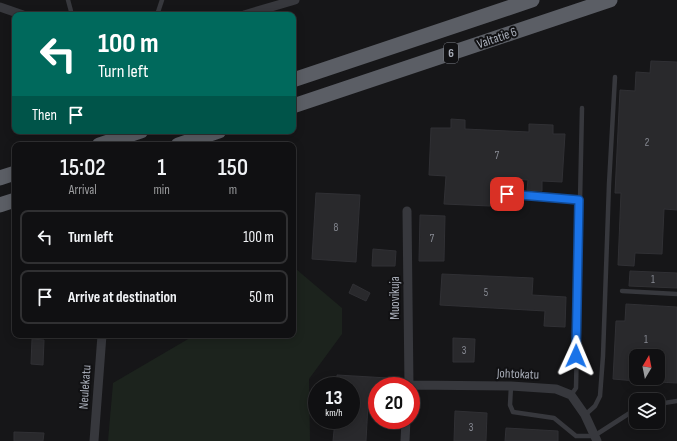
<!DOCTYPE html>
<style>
body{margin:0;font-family:"Sofia Sans Condensed",sans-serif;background:#19191b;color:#f1f3f6;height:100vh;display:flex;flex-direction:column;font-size:15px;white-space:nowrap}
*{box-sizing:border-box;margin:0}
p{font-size:13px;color:#9c9d9f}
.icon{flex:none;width:22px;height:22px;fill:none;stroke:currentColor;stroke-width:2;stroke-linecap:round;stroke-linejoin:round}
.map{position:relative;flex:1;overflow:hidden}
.details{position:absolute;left:12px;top:142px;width:284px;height:196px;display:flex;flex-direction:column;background:#101012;border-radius:8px;box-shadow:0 2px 10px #0003,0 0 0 1px #303032}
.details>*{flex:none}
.top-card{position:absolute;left:12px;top:12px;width:284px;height:122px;border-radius:8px;box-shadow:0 2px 10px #0003,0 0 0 1px #303032;background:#00695c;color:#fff;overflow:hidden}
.needle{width:26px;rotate:10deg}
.tools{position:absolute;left:629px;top:349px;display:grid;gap:8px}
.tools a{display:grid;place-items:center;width:36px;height:36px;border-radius:8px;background:#101012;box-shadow:0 2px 10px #0003,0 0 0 1px #303032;font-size:20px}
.speed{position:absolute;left:308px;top:377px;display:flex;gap:8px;font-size:20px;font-weight:700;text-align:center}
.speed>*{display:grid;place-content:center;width:52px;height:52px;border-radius:50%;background:#101012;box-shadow:0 2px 10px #0003,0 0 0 1px #303032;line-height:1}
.speed small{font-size:10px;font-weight:400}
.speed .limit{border:6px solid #d22;background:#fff;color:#111}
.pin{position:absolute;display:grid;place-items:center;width:34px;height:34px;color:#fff;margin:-17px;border-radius:8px;box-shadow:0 2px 6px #0006}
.me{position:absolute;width:44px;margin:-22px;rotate:1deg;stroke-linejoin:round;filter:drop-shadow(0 0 3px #0008)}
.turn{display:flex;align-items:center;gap:14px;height:84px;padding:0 20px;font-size:18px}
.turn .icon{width:52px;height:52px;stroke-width:2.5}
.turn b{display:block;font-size:28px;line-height:34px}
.then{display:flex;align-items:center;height:38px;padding:0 20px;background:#0003;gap:8px;font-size:15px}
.eta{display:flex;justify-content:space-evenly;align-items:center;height:68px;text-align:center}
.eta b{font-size:24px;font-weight:600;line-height:28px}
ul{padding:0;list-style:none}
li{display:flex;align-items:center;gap:12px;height:54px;margin:0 8px 6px;padding:0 12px;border:2px solid #303032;border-radius:8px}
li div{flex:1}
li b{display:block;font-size:15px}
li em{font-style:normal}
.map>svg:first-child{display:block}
.green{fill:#1c231d}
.building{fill:#29292c;stroke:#303034}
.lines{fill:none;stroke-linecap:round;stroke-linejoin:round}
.service{stroke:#37383d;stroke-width:4.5}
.minor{stroke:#37383d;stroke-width:9}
.trunk{stroke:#5b5e65;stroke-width:15}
.route-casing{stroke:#114b97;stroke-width:10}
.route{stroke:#1a73e8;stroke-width:7}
.labels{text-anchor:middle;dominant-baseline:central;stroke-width:4;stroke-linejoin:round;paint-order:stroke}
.number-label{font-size:11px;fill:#888b94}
.shield{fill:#111113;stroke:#7b7e86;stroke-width:1}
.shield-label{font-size:12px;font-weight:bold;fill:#a8adb8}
.street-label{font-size:13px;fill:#a8adb8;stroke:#111113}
</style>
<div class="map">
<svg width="677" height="441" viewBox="0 0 677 441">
<rect width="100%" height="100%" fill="#161618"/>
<path class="green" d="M293,148L296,269L342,308V334L309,379L310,441H108L113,383L195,335H293Z"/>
<path class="building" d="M651,61L677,62V210L664,209L662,254L635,253L634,266L618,265L621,193H615L620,90L635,91L636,72L650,73Z
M451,119L465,120V129L529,132V124L553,125V134H565L562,182L542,181V191L527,190L528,180L492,178L490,206L444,204L446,176L429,175L431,128H451Z
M316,193L360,195L356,262L312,259Z
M420,215L445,216L444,261H419Z
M373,249L396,251L395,266H372Z
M630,271L677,273V288L629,286Z
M442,274L533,278L532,295L566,297L565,327L544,326L545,311L440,305Z
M353,284L370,293L366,301L349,293Z
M626,304L677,307V383L658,382V356H636V381L613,379L616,321H625Z
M453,338L475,339L474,362H453Z
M32,339L44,340L43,365L31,364Z
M337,375L388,378V386H377V404H368L366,441H333L335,420H351V386H337Z
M455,411L487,413L486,441H454Z
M506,428L558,431V441H505Z
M14,432L44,433L43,441H14Z"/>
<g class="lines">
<path class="service" d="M68,0L72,15
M157,15L162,0
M507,194L579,200
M622,291L677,294
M511,386L510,405L513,412L554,418L576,436H594L636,409
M571,395L576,388L582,108
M658,404L677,401
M585,415L595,406L600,396L603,356L609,184L615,77"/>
<path class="minor" d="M0,7L23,15
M244,15L295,0
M407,211L409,386
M409,385L511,386L556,389L571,395L585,415L597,441
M94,441L102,335
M405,441L406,420"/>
<path class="trunk" d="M293,80L532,0
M293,106L610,0
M99,145L141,131
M178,145L219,131
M0,178L15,173
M0,205L15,200"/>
</g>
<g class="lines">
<g class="route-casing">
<path id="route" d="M507,194L579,200L576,356"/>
</g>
<use href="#route" class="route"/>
</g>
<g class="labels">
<g class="number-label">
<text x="647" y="142">2</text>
<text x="497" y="155">7</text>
<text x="336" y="227">8</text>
<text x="432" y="238">7</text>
<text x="653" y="279">1</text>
<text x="486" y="292">5</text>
<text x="646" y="339">1</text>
<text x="464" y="350">3</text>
<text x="471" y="427">3</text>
</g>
<rect class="shield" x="444" y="43" width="14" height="20" rx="3"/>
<g class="shield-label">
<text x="451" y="53">6</text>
</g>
<g class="street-label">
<text transform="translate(497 38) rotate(-19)">Valtatie 6</text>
<text transform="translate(395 298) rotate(-90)">Muovikuja</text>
<text transform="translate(518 374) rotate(2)">Johtokatu</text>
<text transform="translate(85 387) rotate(-86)">Neulekatu</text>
</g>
</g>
</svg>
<div class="tools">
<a><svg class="needle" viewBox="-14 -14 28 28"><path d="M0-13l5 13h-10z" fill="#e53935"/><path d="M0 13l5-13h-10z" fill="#9c9d9f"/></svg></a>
<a><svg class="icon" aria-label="layers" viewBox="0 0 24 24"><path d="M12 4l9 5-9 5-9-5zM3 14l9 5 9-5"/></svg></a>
</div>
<div class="speed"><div>13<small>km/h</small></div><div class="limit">20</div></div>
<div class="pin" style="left:507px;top:194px;background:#d93025"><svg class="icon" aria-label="arrive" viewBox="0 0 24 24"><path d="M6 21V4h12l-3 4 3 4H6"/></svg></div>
<svg class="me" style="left:576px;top:356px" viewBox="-20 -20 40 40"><path d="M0-17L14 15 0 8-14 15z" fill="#1a73e8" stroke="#fff" stroke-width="4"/></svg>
<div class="top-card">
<div class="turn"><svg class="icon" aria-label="left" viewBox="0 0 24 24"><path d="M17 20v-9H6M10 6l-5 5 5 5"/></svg><div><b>100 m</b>Turn left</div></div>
<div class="then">Then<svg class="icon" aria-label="arrive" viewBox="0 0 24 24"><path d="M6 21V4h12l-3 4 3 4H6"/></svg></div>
</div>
<section class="details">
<div class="eta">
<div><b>15:02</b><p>Arrival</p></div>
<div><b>1</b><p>min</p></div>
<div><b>150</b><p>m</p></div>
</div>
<ul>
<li><svg class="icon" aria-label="left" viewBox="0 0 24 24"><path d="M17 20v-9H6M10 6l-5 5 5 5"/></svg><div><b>Turn left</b></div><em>100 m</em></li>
<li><svg class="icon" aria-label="arrive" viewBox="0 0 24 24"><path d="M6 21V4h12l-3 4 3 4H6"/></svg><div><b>Arrive at destination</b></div><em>50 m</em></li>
</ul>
</section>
</div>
